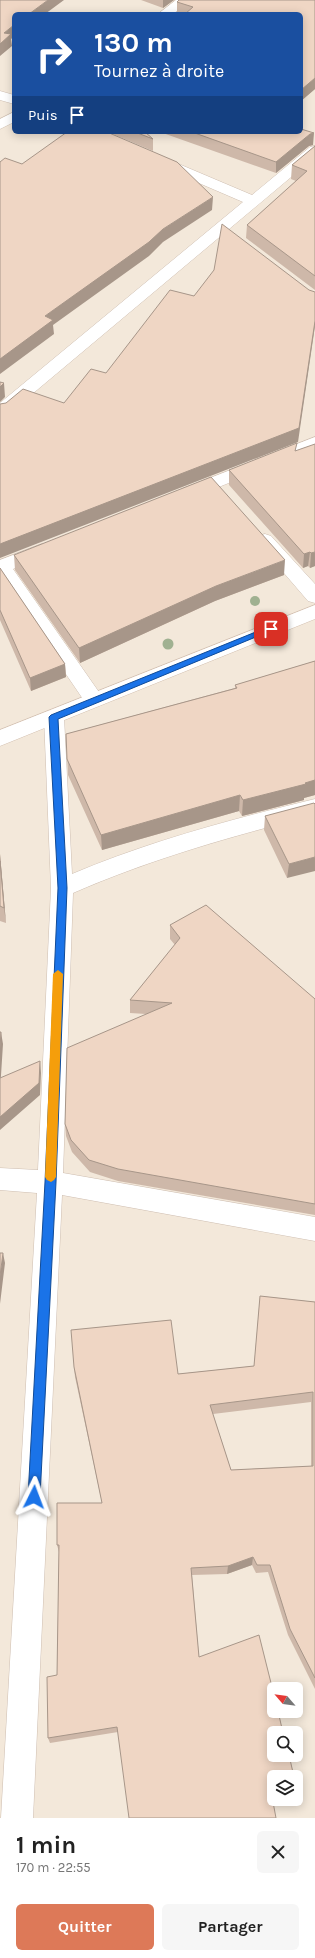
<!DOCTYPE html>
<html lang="fr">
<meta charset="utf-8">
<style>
body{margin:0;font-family:Karla,sans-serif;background:#f6f6f6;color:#222;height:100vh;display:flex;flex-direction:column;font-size:15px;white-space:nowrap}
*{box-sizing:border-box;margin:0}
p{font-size:13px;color:#767676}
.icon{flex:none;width:22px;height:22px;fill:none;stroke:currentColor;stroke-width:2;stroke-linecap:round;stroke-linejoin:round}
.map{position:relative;height:1818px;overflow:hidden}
.sheet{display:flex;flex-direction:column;background:#fff;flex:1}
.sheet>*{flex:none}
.hud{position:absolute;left:12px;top:12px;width:291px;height:122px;border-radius:6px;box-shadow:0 2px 10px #0003;background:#1a4fa0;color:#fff;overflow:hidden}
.needle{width:26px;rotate:298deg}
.buttons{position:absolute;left:267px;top:1682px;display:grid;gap:8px}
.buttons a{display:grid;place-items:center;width:36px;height:36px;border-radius:6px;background:#fff;box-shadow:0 2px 10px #0003;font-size:20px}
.pin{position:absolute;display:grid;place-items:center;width:34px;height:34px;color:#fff;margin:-17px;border-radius:8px;box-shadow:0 2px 6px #0006}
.me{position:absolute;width:44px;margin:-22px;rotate:3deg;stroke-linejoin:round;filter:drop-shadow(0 0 3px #0008)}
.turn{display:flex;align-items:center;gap:14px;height:84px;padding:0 16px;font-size:18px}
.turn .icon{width:52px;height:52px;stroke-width:2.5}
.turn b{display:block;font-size:28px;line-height:34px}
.then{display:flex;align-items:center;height:38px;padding:0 16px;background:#0003;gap:8px;font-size:15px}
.round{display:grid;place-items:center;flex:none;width:42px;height:42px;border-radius:6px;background:#f6f6f6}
.summary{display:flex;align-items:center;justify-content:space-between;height:68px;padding:0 16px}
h1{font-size:24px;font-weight:700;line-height:30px}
.cta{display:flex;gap:8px;margin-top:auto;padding:8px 16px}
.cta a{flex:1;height:46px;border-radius:6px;background:#dd7958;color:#fff;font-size:16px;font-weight:700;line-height:46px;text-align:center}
.cta a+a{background:#f6f6f6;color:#222}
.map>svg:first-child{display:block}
.residential{fill:#f3e8da;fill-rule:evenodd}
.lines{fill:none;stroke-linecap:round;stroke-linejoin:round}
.street-casing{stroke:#cebeb1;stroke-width:1}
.secondary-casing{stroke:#d3c0b1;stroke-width:1}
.street{fill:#fff;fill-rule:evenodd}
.secondary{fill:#fff;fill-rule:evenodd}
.tree{fill:#a0b191}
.wall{fill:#ceb8a9;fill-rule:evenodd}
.shaded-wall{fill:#a79689}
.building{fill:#efd6c4;stroke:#a79689;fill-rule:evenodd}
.route{fill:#1a73e8;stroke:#114b97}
.slow{fill:#f59e0b}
</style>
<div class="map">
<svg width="315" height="1818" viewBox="0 0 315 1818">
<rect width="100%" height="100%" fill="#fcf5eb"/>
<path class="residential" d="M0,0H315V1818H0ZM14,14H301V132H14ZM274,1689H296V1711H274ZM274,1733H296V1755H274ZM274,1777H296V1799H274Z"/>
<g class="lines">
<g class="street-casing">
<path id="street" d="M176,0H191L173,14H158Z
M0,91L14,95V104L0,100Z
M14,112V122L0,129V119Z
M315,146V157L6,416L0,417V403L243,202L157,165L155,162L157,159H167L252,195L310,147Z
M315,437V448L194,497L188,499L182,497L179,493L182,489Z
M265,534L271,536L315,584V603L308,601L259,544L256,540L259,536Z
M42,544L48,546L51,550L48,554L13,569L101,695L104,700L101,705L94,707L87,705L0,577V560Z
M54,710L61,712L64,717L72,874C150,841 233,819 315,799V815C232,836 151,859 73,893L63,1173L315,1217V1241L62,1195L33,1818H1L37,1193L0,1190V1168L38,1170L51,888L44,717L47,712Z"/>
</g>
<g class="secondary-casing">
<path id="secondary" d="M315,605V619L0,746V730Z"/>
</g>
<use href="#street" class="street"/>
<use href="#secondary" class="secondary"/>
</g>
<g class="tree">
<circle cx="255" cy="601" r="5"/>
<circle cx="168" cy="644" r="5.5"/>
</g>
<path class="wall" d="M141,0H174L163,8Z
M315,0V89L301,101V14H180L177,13V2Z
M108,132H145L153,139V151Z
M160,132H301L313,145L309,146L276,173Z
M315,146V290L246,238L247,225L296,181L291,179L292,165Z
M296,451L315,566L310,568L308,566L303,568L229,485V470Z
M14,555L284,575L215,601L80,663L15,570Z
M0,568L65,664L66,677L31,691L0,620Z
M315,661V795L304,798V800L242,816L239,811L102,850L68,775L66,734L235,688V685Z
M315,804L287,878L264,830L265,816Z
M0,854L6,923L0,921Z
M170,925L315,999V1215L118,1181L90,1172L72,1152L66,1136L65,1124L146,1014L130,1013V1000L175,945L170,939Z
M260,1296L315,1302V1689L288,1635L268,1572L256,1573L252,1565L227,1574L192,1575L199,1657L274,1777V1789L271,1790L118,1732L50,1743L48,1738L57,1675L59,1552L57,1545L102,1503L75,1377L74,1367L178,1374L254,1366ZM311,1402V1466L231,1470L213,1414Z"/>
<path class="shaded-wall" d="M48,0H64L45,14H29Z
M163,0H174L163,8Z
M14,25V37L11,39L12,46L0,56V44L4,33Z
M315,78V89L301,101V90Z
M314,133L313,145L309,146L276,173V162L310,134Z
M213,197L212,210L163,242L149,256L53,325L54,334L0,374V359L45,316L163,229Z
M315,321V326L298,442L0,558V544Z
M4,383L5,397L0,402V387Z
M310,552L308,566L303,568L304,554Z
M315,552V566L310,568L311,553Z
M285,560L284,575L215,601L80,663L79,648L216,586Z
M65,664L66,677L31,691L30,678Z
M315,780V795L304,798V800L242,816L243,800Z
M240,795L239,811L102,850L101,835Z
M0,854L6,923L4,908L0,861Z
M315,857V871L287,878L289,864Z
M1,1032L3,1044L0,1091V1048Z
M40,1061L41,1073L40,1095L0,1130V1117Z
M3,1253L5,1263L0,1304V1276Z
M253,1557L252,1565L227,1574L228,1566Z
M274,1785V1789L268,1791L270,1786Z"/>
<path class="building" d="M0,0H48L29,14H14V25L4,33L11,34L0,44Z
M179,0H315V78L301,90V14H185L193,7L177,2Z
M301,129L314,133L310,134L276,162L192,132H301Z
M67,132H107L177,162L213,197L163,229L149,242L45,316L53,320L0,359V162L5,158L22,164Z
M135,132H145L153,139Z
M315,146V276L247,225L307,171L292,165Z
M222,224L309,290L315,292V321L299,428L0,544V404L6,403L23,389L64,403L91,369L106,373L170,290L194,296L214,270Z
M0,382L4,383L0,387Z
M297,443L295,451L315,444V552L311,553L310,552L304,554L229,470Z
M211,477L285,560L216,586L79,648L14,555Z
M0,568L65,664L30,678L0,610Z
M315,661V780L305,783L306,784L243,800L240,795L101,835L67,759L66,734L237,688L235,685Z
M314,803L315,804V857L289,864L265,816Z
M0,861L4,908L0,906Z
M206,905L315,999V1204L118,1169L89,1160L71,1140L65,1124L67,1048L172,1003L130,1000L180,938L170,925Z
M0,1032H1L0,1048Z
M40,1061L39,1083L0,1117V1078Z
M0,1253H3L0,1276Z
M260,1296L315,1302V1678L290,1629L270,1565H257L253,1557L228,1566L191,1568L199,1657L259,1635L274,1695V1711H278L283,1733H274V1755H289L294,1777H274V1785L270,1786L276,1818H129L117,1727L48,1738L47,1677L57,1675L59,1545H57V1503H102L74,1367L71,1330L171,1320L178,1374L254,1366ZM313,1392V1466L231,1470L210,1405Z"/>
<path class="route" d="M268,627H271L275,629L58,719L67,888L56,1182L40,1497L38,1501L34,1502L30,1501L28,1497L45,1182L58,888L49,717L51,715Z"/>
<path class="slow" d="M58,970L63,974L56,1177L54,1180L51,1182L47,1180L45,1177L53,974Z"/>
</svg>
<div class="buttons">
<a><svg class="needle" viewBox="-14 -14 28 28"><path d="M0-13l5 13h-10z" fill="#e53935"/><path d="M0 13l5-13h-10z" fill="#767676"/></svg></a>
<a><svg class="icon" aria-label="search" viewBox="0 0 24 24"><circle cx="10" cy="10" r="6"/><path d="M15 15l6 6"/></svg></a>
<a><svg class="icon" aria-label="layers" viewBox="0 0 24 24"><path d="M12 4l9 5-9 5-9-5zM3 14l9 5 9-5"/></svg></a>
</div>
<div class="pin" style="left:271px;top:629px;background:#d93025"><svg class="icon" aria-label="arrive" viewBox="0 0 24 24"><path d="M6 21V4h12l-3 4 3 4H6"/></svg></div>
<svg class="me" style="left:34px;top:1497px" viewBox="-20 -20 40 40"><path d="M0-17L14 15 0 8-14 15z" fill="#1a73e8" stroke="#fff" stroke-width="4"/></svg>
<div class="hud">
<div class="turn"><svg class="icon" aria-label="right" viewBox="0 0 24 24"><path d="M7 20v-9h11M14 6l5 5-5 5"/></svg><div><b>130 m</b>Tournez à droite</div></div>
<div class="then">Puis<svg class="icon" aria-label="arrive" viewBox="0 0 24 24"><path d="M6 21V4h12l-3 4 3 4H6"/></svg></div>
</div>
</div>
<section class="sheet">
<div class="summary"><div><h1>1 min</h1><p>170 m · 22:55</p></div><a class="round"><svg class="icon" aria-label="close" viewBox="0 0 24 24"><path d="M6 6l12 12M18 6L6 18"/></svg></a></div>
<div class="cta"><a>Quitter</a><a>Partager</a></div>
</section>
